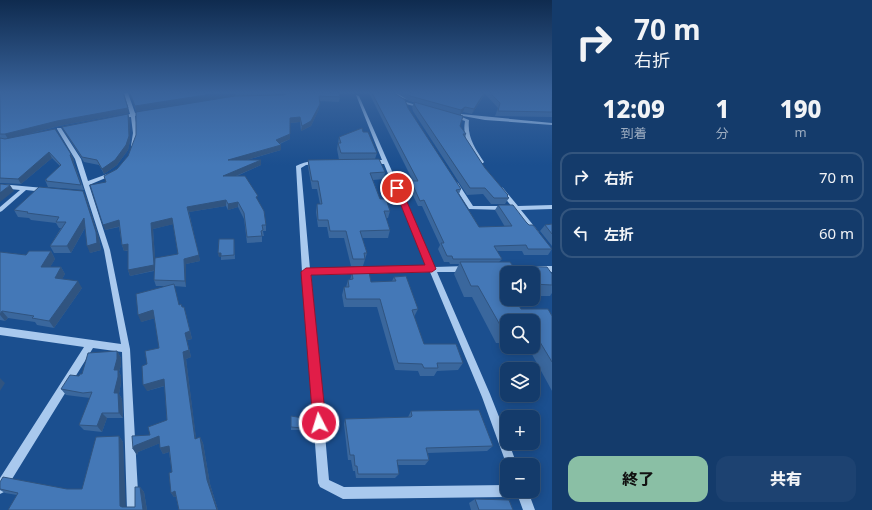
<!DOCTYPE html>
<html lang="ja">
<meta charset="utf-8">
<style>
body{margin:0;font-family:"Noto Sans","Noto Sans JP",sans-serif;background:#1d4271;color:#f1f3f6;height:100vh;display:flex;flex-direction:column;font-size:15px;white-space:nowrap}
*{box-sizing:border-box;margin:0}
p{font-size:13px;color:#9dadc1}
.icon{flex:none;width:22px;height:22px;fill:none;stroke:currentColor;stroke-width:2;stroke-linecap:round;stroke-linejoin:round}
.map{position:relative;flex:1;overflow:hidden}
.details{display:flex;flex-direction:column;background:#143b6b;width:320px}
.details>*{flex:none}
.hud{background:#143b6b;color:#f1f3f6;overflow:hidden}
.fabs{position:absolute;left:500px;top:266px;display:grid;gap:8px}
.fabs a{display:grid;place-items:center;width:40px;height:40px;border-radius:8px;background:#143b6b;box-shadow:0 2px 10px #0003,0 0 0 1px #33557e;font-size:20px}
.pin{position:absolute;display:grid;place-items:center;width:34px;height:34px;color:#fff;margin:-17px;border:2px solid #fff;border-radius:50%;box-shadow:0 1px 4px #0007}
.me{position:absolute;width:44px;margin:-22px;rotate:355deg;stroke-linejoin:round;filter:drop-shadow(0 0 3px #0008)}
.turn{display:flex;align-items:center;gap:14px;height:84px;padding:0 16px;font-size:18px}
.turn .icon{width:52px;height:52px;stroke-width:2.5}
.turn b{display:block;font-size:28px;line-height:34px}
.eta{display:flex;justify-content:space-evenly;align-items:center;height:68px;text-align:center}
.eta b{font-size:24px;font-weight:800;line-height:28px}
.button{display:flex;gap:8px;margin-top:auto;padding:8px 16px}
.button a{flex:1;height:46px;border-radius:12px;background:#8abfa5;color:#111;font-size:16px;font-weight:800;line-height:46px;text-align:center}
.button a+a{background:#1d4271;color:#f1f3f6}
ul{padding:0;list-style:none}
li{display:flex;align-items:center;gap:12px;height:50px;margin:0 8px 6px;padding:0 8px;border:2px solid #33557e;border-radius:12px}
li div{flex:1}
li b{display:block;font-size:15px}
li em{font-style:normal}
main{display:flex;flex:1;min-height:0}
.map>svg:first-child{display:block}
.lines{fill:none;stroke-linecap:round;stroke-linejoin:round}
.minor{fill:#a9c9ee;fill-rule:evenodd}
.wall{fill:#3a679d;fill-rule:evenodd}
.shaded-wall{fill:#305480}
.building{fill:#4478b7;stroke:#305480}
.route{fill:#e11d48;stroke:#92132f}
</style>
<main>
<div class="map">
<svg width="552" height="510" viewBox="0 0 552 510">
<rect width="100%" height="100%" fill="#1b4f8f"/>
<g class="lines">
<path class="minor" d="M124,93H128L135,113L145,112L147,113L135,116C137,126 137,136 135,146L133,147L131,146L133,133L131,117L120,118L118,117L130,114Z
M388,93H395L445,110L441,111Z
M356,95L359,96L434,267L466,266L469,267L470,269L469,271L466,272H437L490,394L507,437V443H509L517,465H507V466L482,397L430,272L311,275L329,480L344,487L507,485V491H513L511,495L507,497L343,499L320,487L318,483L302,272L296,166C303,163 312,159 319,163L318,164L306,165L301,168L310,269L427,267L384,164H373L370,162L373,160H382Z
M406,102L423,107L421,108L406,104Z
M461,114L552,123V125L485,120L463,116L461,115Z
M453,115H457L469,120C467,137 475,148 484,162L483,163H479C470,149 462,138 465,121L453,117Z
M57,128H61L81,159L88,181L110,173L112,172L115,174L89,185L110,250L130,349L139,510H127L122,352L93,348L4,492L0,494V478L84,347L0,335V327L121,344L104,250L75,159L57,129Z
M456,182L458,183L473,206H504L507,208L504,210L469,209L453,184Z
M0,184L44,188L47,190L44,192L26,190L2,211L0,212V207L20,190L0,188Z
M501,187L503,188L518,206L552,205V209L521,210L538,231L539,233L538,235H534L514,210L512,209L511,208L512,207L498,189Z
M538,266H552V272L535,271L534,269L535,267Z
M516,491H528L535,510H523Z"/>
</g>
<path class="wall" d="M0,93L129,113L59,126L29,134L71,154L74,160L73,161L84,190L48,187L45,180L60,166L52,158L21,184L0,183Z
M130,93H339L340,97L339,102L319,101V109L311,126L301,131L300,122L290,123V139L280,144L281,150L247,160H261V165L237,176L258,201L266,225V231H263L264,236H262V242L247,243L244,219L238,207L228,210L226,206L189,212L200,261L186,264V287L174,286L179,305L182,307L186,314L192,339L187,340L191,357L186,359L196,439L200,437L203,443L210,484L218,510H179L176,497H174L171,493L172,472L169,452L163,454L160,448V443L138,452L137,455L133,449L167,420L165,386L147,391V364L159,348L155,318L141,322L164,286H156L154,280V271L130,276L128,270V251H124L122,245L119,227L105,230L106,182L117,169L235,96L136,111ZM173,224L178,254L155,259L153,229Z
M369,93H394L408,108L461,189L459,194L479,227H505L495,210L498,205L526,222L552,249L548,255H524L522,251H497L502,259L499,262L513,266L552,274V293L550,296H533V273H507V299L521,309L552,316V391L528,347H533V321H507V343H496L472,297H464L454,274L459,264H450L449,262H444L438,249L440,245L422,206H418L409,187L411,181H413Z
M397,93H552V117L495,116L498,108L485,94L472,114L463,112L460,115V126L466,134L465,137L485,168L508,195L507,197L509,198L505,204H491L483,194L467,195L413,111L412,107L414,102L409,101Z
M130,119V141L128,150L117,165L104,174L99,165L84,162L65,132L62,127Z
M363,132L377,153L375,159L385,172L384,179L373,180L380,199L390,211L388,218H386L390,230L388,238H362L367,253L363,266H351L344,238H329L327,227H318L316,212L317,204H320L317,189H312L308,167V160H339L337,149L339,137Z
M83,191L86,197L99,238L101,250L90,253L85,228L71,253H54L50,246L61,228H59L56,223L31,220L29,218L18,217L14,210Z
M552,224V246L540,231L545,225Z
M234,239L235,259L221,260V257H219L218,253Z
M51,251L55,259L50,267H61L65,274L62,279L82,288L54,328L37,325L35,322L8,318L5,321L0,320V252L26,255Z
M355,267L371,282L392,281L394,277L418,309L414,317L424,344L463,363L458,370L437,371L434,376H420L418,371L395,370L377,307H344L342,295L344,287H346L348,280H350L352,273H354Z
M117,351L121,358V365L119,372L121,376V383L119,394L122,399L123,418H107L102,432L84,430L79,425L90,398L66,395L61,389L82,374Z
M411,411L493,446L487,451L428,453L429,460L425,465H397L399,474L395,478H356L355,471H353L351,460H348L344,424L345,419L408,417Z
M291,416L303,428L302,430H291Z
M119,436L123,442L125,507H135L140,487L144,492L147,510L17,495L5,493L0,490V482L67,489H82Z
M475,499L513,510H471L469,503Z"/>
<path class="shaded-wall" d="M218,93H235V96L136,111L135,106Z
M275,93H290L275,96Z
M484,93H485L472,114L474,109Z
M320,104L319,109L311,126L301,131L302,126Z
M465,107L463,112L460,115L461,110Z
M128,108L129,113L59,126L8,139L5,134L57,121Z
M128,114L130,119V141L128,150L117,165L104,174L102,169Z
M300,117V122L290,123V118Z
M290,134V139L276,145V140Z
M281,145V150L229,165L228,160Z
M49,152L52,158L21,184L18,179Z
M71,154L74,160L73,161L84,190L70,155Z
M261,160V165L224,181L223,176Z
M10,185L14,191L0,202V193Z
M83,191L86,197L99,238L101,250L90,253L87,246Z
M226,200V206L189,212L187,207Z
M238,202V207L228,210V204Z
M84,218L87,224L71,253L67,246Z
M172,218L174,224L153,229L156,270L130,276L128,270L151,223Z
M119,220L121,226L105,230L103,225Z
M128,244L130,250L124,251L122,245Z
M51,251L55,259L46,274L41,267Z
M218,253H221V257H219Z
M199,255L200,261L186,264V287L185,281L184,259Z
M61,267L65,274L59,285L55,278Z
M78,281L82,288L54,328L49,321Z
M184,307L192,339L187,340L191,357L186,359L197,445L195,439L183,352L185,333Z
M153,310L156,318L141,322L138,315Z
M2,311L8,318L5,321L0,315V314Z
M117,351L121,358V365L119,372L121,376V383L119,394L122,399L123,418L119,413L114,393V370Z
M0,378L5,383L0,391Z
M164,379L167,385L147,391L143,385Z
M102,413L107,418L102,432L97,426Z
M119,436L123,442L126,510L120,506Z
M159,436L163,442L138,452L137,455L133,449L134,446Z
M200,437L203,443L210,484L218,510H217L207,480Z
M169,446L172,451L163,454L160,448Z
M140,487L144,492L147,510H143Z
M175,491L178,496L174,497L171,493Z"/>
<path class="building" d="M0,93H123L128,108L57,121L5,134H0Z
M130,93H218L135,106Z
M288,93H339L340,97L319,96L320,104L311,121L302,126L300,117L290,118V134L276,140L281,145L228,160H261L223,176H245L258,196L256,197L264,211L266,225H262L263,230L261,231L262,236L247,237L244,213L238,202L228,204L226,200L187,207L199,255L184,259L185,281L154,280L155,258L178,254L172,218L151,223L154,265L128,270V244L122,245L119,220L103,225L90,185L106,182L104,176L117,169L128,156L136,135V112L235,96L283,95Z
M372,93H394L405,100L408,108L461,189L456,190L479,227L512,226L498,205H513L526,222L529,225H533L552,249H528L526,245L494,246L502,259H453L452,256H447L441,243H444L424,200L420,201L411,181H418Z
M406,93H484L474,109L465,107L461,110L410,96Z
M490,93H552V112L498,111L500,103Z
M414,102L463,116L460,126L466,134H463L485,168L508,195L507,196L509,198H494L485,188H470L415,106Z
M128,114L129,136L126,145L115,160L102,169L97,160L82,157L62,127Z
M362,128L363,132H368L377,153H341L338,143H341L339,137Z
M55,129L71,154L70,155L81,185L46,181L47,180H45L61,165L49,152L18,179L0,178V138L5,139Z
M379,159L385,172L370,173L380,199H386L390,211H384L390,230L360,231L367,253H364L365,259H353L346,231H330L328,220H318L317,204H322L318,181H312L308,160Z
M0,184L10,185L0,193Z
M39,187L83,191L96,232L97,243L87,246L84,218L67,246H50L66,222H56L59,217L27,213L28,212L14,210Z
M552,224V234L545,225Z
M219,239H234V255L221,256V253H218Z
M29,251H51L41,267H61L55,278L78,281L49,321L32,318L34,316L2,311L0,314V252L26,255Z
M460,262H510L513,266L547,267L552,274V285L533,284V273H507V284H505L507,287V299H515L521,309H548L552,316V362L534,332H533V321H507V332H504L478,286H471Z
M355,267H368L371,282L396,281L394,277L406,276L418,309L412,310L424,344H456L463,363H437L438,368H424L422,364L398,363L380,299H346L344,287H349L348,280L353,279L352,273H357Z
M174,284L179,305L181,304L182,307H184L190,331L185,333L189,350L183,352L195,439L200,437L207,480L217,510H179L175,491L171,493L169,473L172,472L169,446L160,448L159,436L134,446L133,449L132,436L150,435L148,427L167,420L164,379L143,385L142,366L147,364L145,351L159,348L153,310L138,315L136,294Z
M117,351V359L114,370H118V377L114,393H118L119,413H102L97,426L79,425L92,392L83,393L61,389L70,375L79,376L80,374H82L88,353Z
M479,410L493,446L426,448L429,460H397L399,474H358L357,466H355L354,455H350L345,419L411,417L412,416L411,411Z
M291,416L303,418V428L291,427Z
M119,436L120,506L122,507H135V487H140L143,510H8L18,493L0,489V482L3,477L67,489H82L96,437Z
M475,499L509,500L513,510H479Z"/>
<linearGradient id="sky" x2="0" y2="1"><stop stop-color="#0f2b4f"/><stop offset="0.56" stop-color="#39639b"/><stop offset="1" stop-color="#39639b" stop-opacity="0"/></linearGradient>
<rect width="552" height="165" fill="url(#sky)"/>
<path class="route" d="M397,186L401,188L436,269L432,272L311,275L326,423L324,428L319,429L315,428L313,423L301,272L306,268L425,265L394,188Z"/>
</svg>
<div class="fabs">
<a><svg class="icon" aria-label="sound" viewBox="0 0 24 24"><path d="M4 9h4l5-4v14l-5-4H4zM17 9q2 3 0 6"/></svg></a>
<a><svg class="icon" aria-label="search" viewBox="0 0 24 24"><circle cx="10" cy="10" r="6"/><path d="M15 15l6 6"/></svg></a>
<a><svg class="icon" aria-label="layers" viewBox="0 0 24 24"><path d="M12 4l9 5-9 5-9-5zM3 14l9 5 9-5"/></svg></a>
<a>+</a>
<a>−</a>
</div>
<div class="pin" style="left:397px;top:188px;background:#d93025"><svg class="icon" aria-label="arrive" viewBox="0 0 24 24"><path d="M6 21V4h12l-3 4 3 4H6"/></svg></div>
<svg class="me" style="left:319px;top:423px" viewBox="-20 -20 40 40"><circle r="17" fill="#e11d48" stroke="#fff" stroke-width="3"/><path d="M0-11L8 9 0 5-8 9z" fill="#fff"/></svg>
</div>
<section class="details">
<div class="hud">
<div class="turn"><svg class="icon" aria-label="right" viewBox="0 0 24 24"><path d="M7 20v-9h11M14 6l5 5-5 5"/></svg><div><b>70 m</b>右折</div></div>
</div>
<div class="eta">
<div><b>12:09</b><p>到着</p></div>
<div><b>1</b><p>分</p></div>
<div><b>190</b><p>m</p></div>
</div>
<ul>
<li><svg class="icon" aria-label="right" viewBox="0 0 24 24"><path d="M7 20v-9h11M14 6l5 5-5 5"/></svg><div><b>右折</b></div><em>70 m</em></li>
<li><svg class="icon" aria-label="left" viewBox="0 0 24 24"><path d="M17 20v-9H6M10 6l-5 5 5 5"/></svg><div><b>左折</b></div><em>60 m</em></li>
</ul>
<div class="button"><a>終了</a><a>共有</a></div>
</section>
</main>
